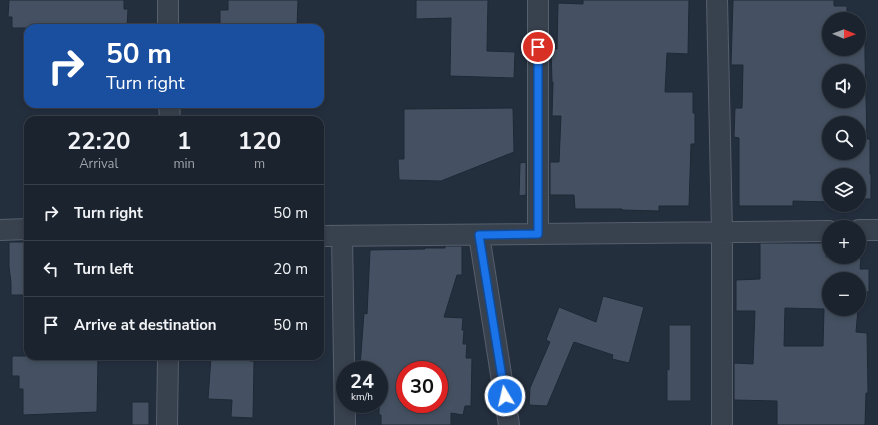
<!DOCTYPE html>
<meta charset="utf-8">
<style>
body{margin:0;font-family:"Nunito Sans",sans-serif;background:#242b36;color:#f1f3f6;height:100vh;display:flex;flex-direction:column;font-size:15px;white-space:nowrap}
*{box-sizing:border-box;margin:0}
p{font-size:13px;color:#a0a4aa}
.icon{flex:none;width:22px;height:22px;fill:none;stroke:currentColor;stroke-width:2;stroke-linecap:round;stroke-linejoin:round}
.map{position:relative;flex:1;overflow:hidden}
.panel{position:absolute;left:24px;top:116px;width:300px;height:244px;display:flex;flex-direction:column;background:#1b232e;border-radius:12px;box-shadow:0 2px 6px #0003,0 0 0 1px #39404a}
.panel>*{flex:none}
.hud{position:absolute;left:24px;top:24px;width:300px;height:84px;border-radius:12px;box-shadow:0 2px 6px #0003,0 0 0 1px #39404a;background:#1a4fa0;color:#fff;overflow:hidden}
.needle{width:26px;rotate:91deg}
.fabs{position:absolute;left:822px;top:12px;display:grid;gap:8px}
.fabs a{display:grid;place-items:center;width:44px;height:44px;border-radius:50%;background:#1b232e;box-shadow:0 2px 6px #0003,0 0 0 1px #39404a;font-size:20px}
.speed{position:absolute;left:336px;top:361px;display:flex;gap:8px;font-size:20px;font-weight:700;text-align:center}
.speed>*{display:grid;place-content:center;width:52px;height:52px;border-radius:50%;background:#1b232e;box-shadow:0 2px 6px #0003,0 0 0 1px #39404a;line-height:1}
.speed small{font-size:10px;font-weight:400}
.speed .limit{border:6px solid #d22;background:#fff;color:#111}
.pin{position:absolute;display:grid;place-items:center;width:34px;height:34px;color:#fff;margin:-17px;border:2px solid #fff;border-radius:50%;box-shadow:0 1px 4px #0007}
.me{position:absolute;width:44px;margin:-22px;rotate:351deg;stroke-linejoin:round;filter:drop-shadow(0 0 3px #0008)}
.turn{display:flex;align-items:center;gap:14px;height:84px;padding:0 16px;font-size:18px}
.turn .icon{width:52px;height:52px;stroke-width:2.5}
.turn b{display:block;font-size:28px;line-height:34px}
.eta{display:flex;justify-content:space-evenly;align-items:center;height:68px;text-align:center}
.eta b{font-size:24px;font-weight:700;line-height:28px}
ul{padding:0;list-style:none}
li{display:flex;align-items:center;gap:12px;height:56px;padding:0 16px;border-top:1px solid #39404a}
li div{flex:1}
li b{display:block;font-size:15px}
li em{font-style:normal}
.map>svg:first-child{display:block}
.building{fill:#455162;stroke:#1f2835;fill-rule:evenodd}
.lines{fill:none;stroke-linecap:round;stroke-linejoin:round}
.minor-casing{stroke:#565f6c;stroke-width:22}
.minor{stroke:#38414e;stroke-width:20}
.route-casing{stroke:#114b97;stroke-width:10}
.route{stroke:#1a73e8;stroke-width:7}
</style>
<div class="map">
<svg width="878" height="425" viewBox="0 0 878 425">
<rect width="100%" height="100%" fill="#242f3e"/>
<path class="building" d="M9,0H124V9H128L127,28H12V17H8Z
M228,0H298L297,28H220V10H228Z
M416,0H488L487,51L515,52L514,78L450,76L451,18L416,19Z
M583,0H689L688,54L667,53L665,92H693V113H695V144H691L689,206H659V211L622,210V209H575L574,195H550V162H559L561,116H552L553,82H552L551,49H557L558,3L583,4Z
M733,0H834V6H847V19H829V49H859V28H865V57L867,139H870V174L871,175V199H859V175H829V202L793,201V206H739V138L734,137L735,108H742L743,65H731ZM829,71H859V101H829ZM829,123H859V153H829Z
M513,108L514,152L441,181L399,180L398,159H404V109Z
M526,162V195L519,196L520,163Z
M9,242H28V295H11V282L9,267Z
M760,243H827L826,257L861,258L860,269H869V292H859V296V279H829V309H858L856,332L867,333L868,393H866L865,425H777V401L734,400V363L753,364L755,311H736V280L760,279ZM785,308L824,309L823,346H784Z
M445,246H462V275H457L444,317L463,318L462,330H464L463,344H467L466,358H472L471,406H465L463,415L451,413V425H381V415H379V367H360L364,313L367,314L370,250L425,249V248H445ZM405,370H439V404H405Z
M603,296L644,307L629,363L612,359L613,355L574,342L547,406L529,405L530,388L550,342L546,340L559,307L596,322Z
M669,325H691V401H667V369L669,370Z
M12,356H98L97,412L23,415V389H19V376H12Z
M218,356H251L250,361H254L253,418L231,417L232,400L208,399L211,357H218Z
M132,402H149V425H132Z"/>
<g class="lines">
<g class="minor-casing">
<path id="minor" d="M168,0V28
M717,0L722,232V425
M169,104L170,120
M0,230L28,229
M859,230H878
M538,234V0
M479,235L509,425
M320,236L829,231
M342,236L345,425
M167,425L168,356"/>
</g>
<use href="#minor" class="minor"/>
</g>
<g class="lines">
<g class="route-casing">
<path id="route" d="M505,396L479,235L538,234V47"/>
</g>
<use href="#route" class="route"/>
</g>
</svg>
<div class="fabs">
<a><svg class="needle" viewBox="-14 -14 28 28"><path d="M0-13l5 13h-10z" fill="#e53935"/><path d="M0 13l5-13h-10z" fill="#a0a4aa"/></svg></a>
<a><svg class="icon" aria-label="sound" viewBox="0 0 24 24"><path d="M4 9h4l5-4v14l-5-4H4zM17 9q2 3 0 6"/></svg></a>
<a><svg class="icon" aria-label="search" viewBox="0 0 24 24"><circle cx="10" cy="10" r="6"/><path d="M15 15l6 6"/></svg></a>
<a><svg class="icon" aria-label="layers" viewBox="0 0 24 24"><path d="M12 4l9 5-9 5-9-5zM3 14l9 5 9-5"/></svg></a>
<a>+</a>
<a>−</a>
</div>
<div class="speed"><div>24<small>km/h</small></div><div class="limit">30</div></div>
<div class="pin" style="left:538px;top:47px;background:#d93025"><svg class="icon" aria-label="arrive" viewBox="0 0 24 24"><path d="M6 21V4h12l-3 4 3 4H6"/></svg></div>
<svg class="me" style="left:505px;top:396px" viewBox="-20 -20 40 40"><circle r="17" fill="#1a73e8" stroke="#fff" stroke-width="3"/><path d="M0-11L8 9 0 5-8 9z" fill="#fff"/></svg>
<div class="hud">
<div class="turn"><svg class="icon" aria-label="right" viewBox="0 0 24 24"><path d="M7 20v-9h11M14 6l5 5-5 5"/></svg><div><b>50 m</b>Turn right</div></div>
</div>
<section class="panel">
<div class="eta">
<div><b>22:20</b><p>Arrival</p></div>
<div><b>1</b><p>min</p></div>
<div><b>120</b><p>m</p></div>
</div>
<ul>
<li><svg class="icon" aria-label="right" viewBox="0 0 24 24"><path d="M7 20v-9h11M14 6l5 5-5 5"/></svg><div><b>Turn right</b></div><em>50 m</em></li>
<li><svg class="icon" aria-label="left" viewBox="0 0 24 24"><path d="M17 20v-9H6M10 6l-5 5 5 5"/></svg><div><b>Turn left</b></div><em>20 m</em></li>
<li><svg class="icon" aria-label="arrive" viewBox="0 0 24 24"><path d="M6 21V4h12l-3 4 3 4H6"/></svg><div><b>Arrive at destination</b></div><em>50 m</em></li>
</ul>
</section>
</div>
